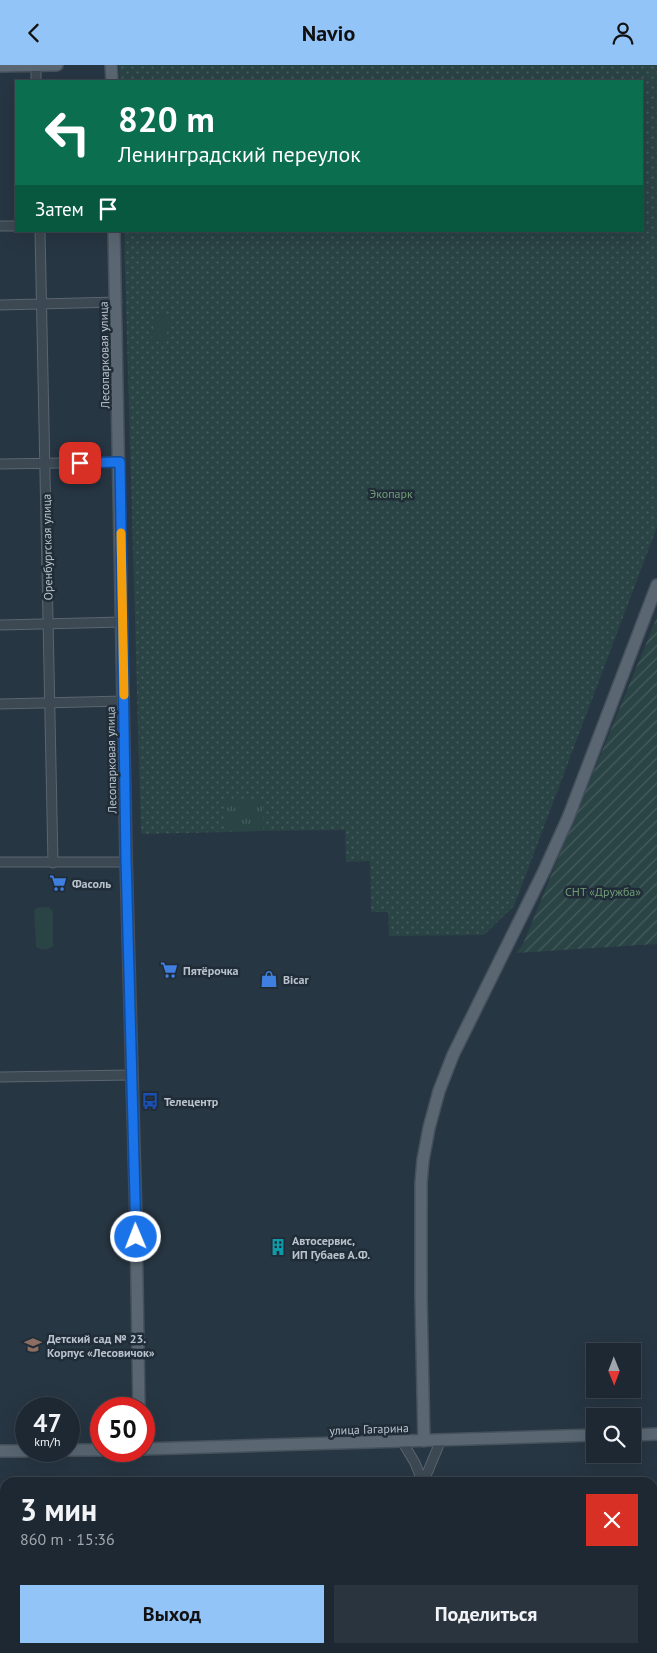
<!DOCTYPE html>
<html lang="ru">
<meta charset="utf-8">
<style>
body{margin:0;font-family:"PT Sans",sans-serif;background:#2a343e;color:#f1f3f6;height:100vh;display:flex;flex-direction:column;font-size:19px;white-space:nowrap}
*{box-sizing:border-box;margin:0}
p{font-size:16px;color:#a0a6ac}
.icon{flex:none;width:28px;height:28px;fill:none;stroke:currentColor;stroke-width:2;stroke-linecap:round;stroke-linejoin:round}
.map{position:relative;flex:1;overflow:hidden}
.drawer{position:absolute;left:0px;top:1412px;width:658px;height:176px;display:flex;flex-direction:column;background:#1d2832;border-radius:15px 15px 0 0;box-shadow:0 5px 20px #0002,0 0 0 1px #3b444d}
.drawer>*{flex:none}
.top-card{position:absolute;left:15px;top:15px;width:628px;height:152px;border-radius:0px;box-shadow:0 5px 20px #0002,0 0 0 1px #3b444d;background:#0b6e4f;color:#fff;overflow:hidden}
.needle{width:32px;rotate:179deg}
.tools{position:absolute;left:586px;top:1278px;display:grid;gap:10px}
.tools a{display:grid;place-items:center;width:55px;height:55px;border-radius:0px;background:#1d2832;box-shadow:0 5px 20px #0002,0 0 0 1px #3b444d;font-size:25px}
.speed{position:absolute;left:15px;top:1332px;display:flex;gap:10px;font-size:25px;font-weight:700;text-align:center}
.speed>*{display:grid;place-content:center;width:65px;height:65px;border-radius:50%;background:#1d2832;box-shadow:0 5px 20px #0002,0 0 0 1px #3b444d;line-height:1}
.speed small{font-size:12px;font-weight:400}
.speed .limit{border:8px solid #d22;background:#fff;color:#111}
.pin{position:absolute;display:grid;place-items:center;width:42px;height:42px;color:#fff;margin:-21px;border-radius:10px;box-shadow:0 2px 8px #0006}
.me{position:absolute;width:55px;margin:-28px;rotate:359deg;stroke-linejoin:round;filter:drop-shadow(0 0 4px #0008)}
.turn{display:flex;align-items:center;gap:18px;height:105px;padding:0 20px;font-size:22px}
.turn .icon{width:65px;height:65px;stroke-width:2.5}
.turn b{display:block;font-size:35px;line-height:42px}
.then{display:flex;align-items:center;height:48px;padding:0 20px;background:#0003;gap:10px;font-size:19px}
.round{display:grid;place-items:center;flex:none;width:52px;height:52px;border-radius:0px;background:#2a343e}
.overview{display:flex;align-items:center;justify-content:space-between;height:85px;padding:0 20px}
h1{font-size:30px;font-weight:600;line-height:38px}
.primary-button{display:flex;gap:10px;margin-top:auto;padding:10px 20px}
.primary-button a{flex:1;height:58px;border-radius:0px;background:#93c4f7;color:#111;font-size:20px;font-weight:600;line-height:58px;text-align:center}
.primary-button a+a{background:#2a343e;color:#f1f3f6}
header{display:flex;justify-content:space-between;align-items:center;height:65px;padding:0 20px;background:#93c4f7;color:#111;font-size:22px;font-weight:600}
.map>svg:first-child{display:block}
.grass{fill:url(#grass-tufts)}
.park{fill:url(#park-dots)}
.garden{fill:url(#garden-furrows)}
.pitch{fill:#2a4344}
.lines{fill:none;stroke-linecap:round;stroke-linejoin:round}
.minor-casing{stroke:#5a6570;stroke-width:11}
.major-casing{stroke:#45515c;stroke-width:14}
.minor{stroke:#3c4852;stroke-width:9}
.major{stroke:#5a6772;stroke-width:11}
.route-casing{stroke:#114b97;stroke-width:12}
.route{stroke:#1a73e8;stroke-width:9}
.slow{stroke:#f59e0b;stroke-width:9}
.labels{text-anchor:middle;dominant-baseline:central;stroke-width:5;stroke-linejoin:round;paint-order:stroke}
.street-label{font-size:12px;fill:#b9c2cc;stroke:#202d38}
.park-label{font-size:12px;fill:#719d76;stroke:#202d38}
.poi-label{font-size:12px;font-weight:bold;fill:#b9c2cc;stroke:#202d38;text-anchor:start}
</style>
<header><svg class="icon" aria-label="back" viewBox="0 0 24 24"><path d="M15 5l-7 7 7 7"/></svg>Navio<svg class="icon" aria-label="person" viewBox="0 0 24 24"><circle cx="12" cy="8" r="4"/><path d="M4 21q1-7 8-7t8 7"/></svg></header>
<div class="map">
<svg width="657" height="1588" viewBox="0 0 657 1588">
<defs>
<pattern id="grass-tufts" width="24" height="20" patternUnits="userSpaceOnUse" patternTransform="scale(1.25)"><rect width="24" height="20" fill="#2a4344"/><path d="M3 7l-1-3M5 7V3M7 7l1-3M15 17l-1-3M17 17v-4M19 17l1-3" fill="none" stroke="#475c5e"/></pattern>
<pattern id="park-dots" width="8" height="8" patternUnits="userSpaceOnUse" patternTransform="scale(1.25)"><rect width="8" height="8" fill="#2a4344"/><path d="M2 2h.1M6 6h.1" fill="none" stroke="#475c5e" stroke-width="1.8" stroke-linecap="round"/></pattern>
<pattern id="garden-furrows" width="10" height="10" patternUnits="userSpaceOnUse" patternTransform="scale(1.25)"><rect width="10" height="10" fill="#2a4344"/><path d="M-1 1l2-2M0 10L10 0M9 11l2-2" fill="none" stroke="#475c5e"/></pattern>
</defs>
<rect width="100%" height="100%" fill="#273643"/>
<path class="grass" d="M225,735H263V766L225,767Z"/>
<path class="park" d="M119,0H657V462L514,841L484,870L389,871L388,847H371L370,796L346,797L345,765L263,766V735H225V767L141,769L124,166H641V16H120Z"/>
<path class="garden" d="M657,552V879L516,888L523,879Z"/>
<path class="pitch" d="M155,250L169,252L166,276L152,274Z
M45,842H49L53,847V881C49,885 41,886 36,882L34,846L36,843Z"/>
<g class="lines">
<g class="minor-casing">
<path id="minor" d="M36,0V16
M0,161H16
M40,166L53,798
M0,240L117,237
M0,399L120,397
M0,560L123,557
M0,639L124,636
M0,797H127
M0,1012L132,1010
M402,1376L415,1398L423,1418
M423,1418L441,1375
M454,1584L457,1588"/>
</g>
<g class="major-casing">
<path id="major" d="M111,0L112,16
M0,1L57,0
M114,166L126,793L136,1156L139,1344
M632,1370L657,1369
M424,1376L421,1231V1118L423,1095L429,1063L439,1026L453,990L544,806L568,753L657,520
M144,1384L595,1370
M69,1385H101
M0,1386H26"/>
</g>
<use href="#minor" class="minor"/>
<use href="#major" class="major"/>
</g>
<g class="lines">
<g class="route-casing">
<path id="route" d="M80,398L120,397L126,793L136,1172"/>
</g>
<use href="#route" class="route"/>
<path class="slow" d="M121,468L124,630"/>
</g>
<defs>
<g id="supermarket-bare" transform="scale(1.35)"><path d="M-6-5.5h2.5l.6 2H6L4.5 2H-2.5L-4.4-4H-6ZM-1.5 3.2a1.3 1.3 0 1 0 .1 0ZM3 3.2a1.3 1.3 0 1 0 .1 0Z" fill="#3f7fe0" stroke="#202d38" stroke-width="2.5" paint-order="stroke"/></g>
<g id="shop-bare" transform="scale(1.35)"><path d="M-5-2.5h2.3a2.7 3.5 0 0 1 5.4 0H5L5.5 6h-11ZM-1.5-2.5h3a1.5 2.3 0 0 0-3 0Z" fill="#3f7fe0" stroke="#202d38" stroke-width="2.5" paint-order="stroke"/></g>
<g id="bus-bare" transform="scale(1.35)"><path d="M-5-6H5V4H4V6H2V4H-2V6H-4V4H-5ZM-3.5-4V0h7V-4ZM-3.5 1.2v1.5H-2V1.2ZM2 1.2v1.5H3.5V1.2Z" fill="#1a4fb4" stroke="#202d38" stroke-width="2.5" paint-order="stroke"/></g>
<g id="building-bare" transform="scale(1.35)"><path d="M-4-6H4V6H1V3H-1V6H-4ZM-2.5-4.3h1.7v1.8h-1.7ZM.8-4.3h1.7v1.8H.8ZM-2.5-1h1.7V.8h-1.7ZM.8-1h1.7V.8H.8Z" fill="#0f9aa8" stroke="#202d38" stroke-width="2.5" paint-order="stroke"/></g>
<g id="school-bare" transform="scale(1.35)"><path d="M0-5L7-2L0 1L-7-2ZM-4 1L0 2.5L4 1V4Q0 6-4 4Z" fill="#8d6e63" stroke="#202d38" stroke-width="2.5" paint-order="stroke"/></g>
</defs>
<g fill-rule="evenodd">
<use href="#supermarket-bare" x="58" y="818"/>
<use href="#supermarket-bare" x="169" y="905"/>
<use href="#shop-bare" x="269" y="914"/>
<use href="#bus-bare" x="150" y="1036"/>
<use href="#building-bare" x="278" y="1182"/>
<use href="#school-bare" x="33" y="1280"/>
</g>
<g class="labels">
<g class="street-label">
<text transform="translate(104 290) rotate(-91)">Лесопарковая улица</text>
<text transform="translate(47 482) rotate(-91)">Оренбургская улица</text>
<text transform="translate(111 695) rotate(-91)">Лесопарковая улица</text>
<text transform="translate(369 1364) rotate(-2)">улица Гагарина</text>
</g>
<g class="park-label">
<text x="391" y="428">Экопарк</text>
<text x="603" y="826">СНТ «Дружба»</text>
</g>
<g class="poi-label">
<text x="72" y="818">Фасоль</text>
<text x="183" y="905">Пятёрочка</text>
<text x="283" y="914">Bicar</text>
<text x="164" y="1036">Телецентр</text>
<text x="292" y="1175">Автосервис,<tspan x="292" dy="14">ИП Губаев А.Ф.</tspan></text>
<text x="47" y="1273">Детский сад № 23.<tspan x="47" dy="14">Корпус «Лесовичок»</tspan></text>
</g>
</g>
</svg>
<div class="tools">
<a><svg class="needle" viewBox="-14 -14 28 28"><path d="M0-13l5 13h-10z" fill="#e53935"/><path d="M0 13l5-13h-10z" fill="#a0a6ac"/></svg></a>
<a><svg class="icon" aria-label="search" viewBox="0 0 24 24"><circle cx="10" cy="10" r="6"/><path d="M15 15l6 6"/></svg></a>
</div>
<div class="speed"><div>47<small>km/h</small></div><div class="limit">50</div></div>
<div class="pin" style="left:80px;top:398px;background:#d93025"><svg class="icon" aria-label="arrive" viewBox="0 0 24 24"><path d="M6 21V4h12l-3 4 3 4H6"/></svg></div>
<svg class="me" style="left:136px;top:1172px" viewBox="-20 -20 40 40"><circle r="17" fill="#1a73e8" stroke="#fff" stroke-width="3"/><path d="M0-11L8 9 0 5-8 9z" fill="#fff"/></svg>
<div class="top-card">
<div class="turn"><svg class="icon" aria-label="left" viewBox="0 0 24 24"><path d="M17 20v-9H6M10 6l-5 5 5 5"/></svg><div><b>820 m</b>Ленинградский переулок</div></div>
<div class="then">Затем<svg class="icon" aria-label="arrive" viewBox="0 0 24 24"><path d="M6 21V4h12l-3 4 3 4H6"/></svg></div>
</div>
<section class="drawer">
<div class="overview"><div><h1>3 мин</h1><p>860 m · 15:36</p></div><a class="round" style="background:#d93025;color:#fff"><svg class="icon" aria-label="close" viewBox="0 0 24 24"><path d="M6 6l12 12M18 6L6 18"/></svg></a></div>
<div class="primary-button"><a>Выход</a><a>Поделиться</a></div>
</section>
</div>
